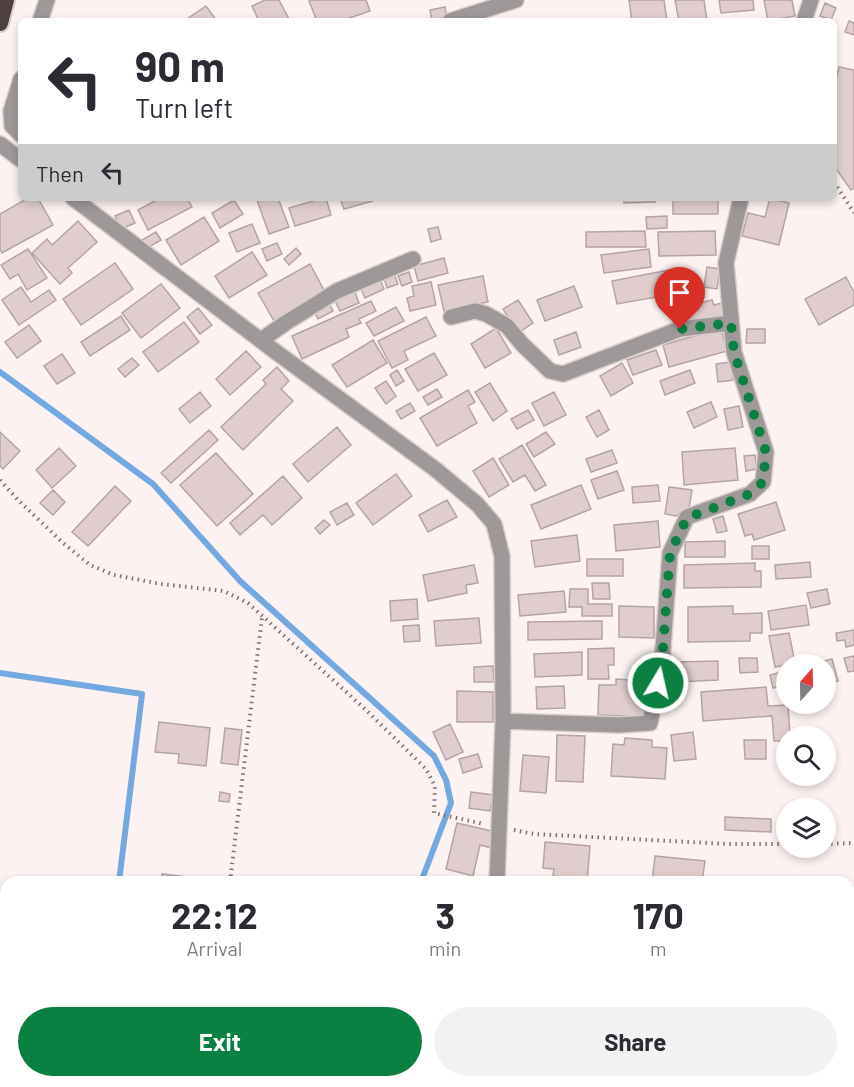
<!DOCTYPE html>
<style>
body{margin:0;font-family:Barlow,sans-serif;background:#f2f2f3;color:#2b2b33;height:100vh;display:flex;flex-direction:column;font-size:22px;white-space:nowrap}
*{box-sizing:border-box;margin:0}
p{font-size:20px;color:#7c7c81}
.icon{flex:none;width:33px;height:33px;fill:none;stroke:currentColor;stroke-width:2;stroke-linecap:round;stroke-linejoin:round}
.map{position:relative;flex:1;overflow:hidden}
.side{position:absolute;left:0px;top:876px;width:855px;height:212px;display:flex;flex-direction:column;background:#fff;border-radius:18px 18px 0 0;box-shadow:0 3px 9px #0003}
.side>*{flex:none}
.banner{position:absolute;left:18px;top:18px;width:819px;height:183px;border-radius:9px;box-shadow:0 3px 9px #0003;background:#fff;color:#2b2b33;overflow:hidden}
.needle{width:39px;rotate:20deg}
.fabs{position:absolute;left:776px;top:654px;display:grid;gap:12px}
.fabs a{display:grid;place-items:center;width:60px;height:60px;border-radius:50%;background:#fff;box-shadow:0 3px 9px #0003;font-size:30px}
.pin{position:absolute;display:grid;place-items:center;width:51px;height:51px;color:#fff;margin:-62px -26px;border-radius:50% 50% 50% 0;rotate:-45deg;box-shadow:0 0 6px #0007}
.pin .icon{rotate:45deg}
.me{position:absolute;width:66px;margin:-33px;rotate:9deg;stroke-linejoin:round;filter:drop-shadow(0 0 4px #0008)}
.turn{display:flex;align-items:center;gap:21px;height:126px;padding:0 18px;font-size:27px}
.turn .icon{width:78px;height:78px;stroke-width:2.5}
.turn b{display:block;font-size:42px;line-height:51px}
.then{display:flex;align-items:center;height:57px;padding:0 18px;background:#0003;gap:12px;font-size:22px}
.eta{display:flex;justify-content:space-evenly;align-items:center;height:102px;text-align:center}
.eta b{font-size:36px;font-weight:700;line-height:42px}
.action{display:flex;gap:12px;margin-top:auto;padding:12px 18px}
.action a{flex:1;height:69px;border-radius:36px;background:#0b8043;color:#fff;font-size:24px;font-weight:700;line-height:69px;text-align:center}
.action a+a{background:#f2f2f3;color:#2b2b33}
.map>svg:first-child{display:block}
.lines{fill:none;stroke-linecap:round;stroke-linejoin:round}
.stream{stroke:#74a8e0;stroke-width:6}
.building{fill:#e0cece;stroke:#b5a4a4;stroke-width:1.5}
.service-casing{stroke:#d7cdcd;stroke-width:11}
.minor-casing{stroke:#d7cdcd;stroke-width:18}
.secondary-casing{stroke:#d7cdcd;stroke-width:18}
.trunk-casing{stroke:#d7cdcd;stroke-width:20}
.path{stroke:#7b7373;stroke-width:4;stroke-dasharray:1.5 4.5;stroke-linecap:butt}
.service{stroke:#9f9898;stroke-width:8}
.minor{stroke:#9f9898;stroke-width:15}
.secondary{stroke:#776c6c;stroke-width:15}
.trunk{stroke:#4e4040;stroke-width:16}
.route{stroke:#0b8043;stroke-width:10;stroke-dasharray:0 18}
</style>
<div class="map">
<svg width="854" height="1087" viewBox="0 0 854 1087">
<rect width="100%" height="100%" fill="#fdf2f2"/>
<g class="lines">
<path class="stream" d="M0,372L153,484L240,581L434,756L446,780L451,803L421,882
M0,673L142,694L119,882"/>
</g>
<path class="building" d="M265,0H279L290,21H259L252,6Z
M311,0H366L370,11L341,21H317L309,1Z
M629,0H664L667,21H632Z
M675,0H704L707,21H679Z
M719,0H753L754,10L721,13Z
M764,0H792L795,16L768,21Z
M825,3L836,8L831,20L820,16Z
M206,6L217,21H188L187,19Z
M445,7L447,18L432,21L430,10Z
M849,21L854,23V35L845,32Z
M839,67L854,70V188L851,190L834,166V90Z
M28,198H38L53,225L2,253L0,249V214Z
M160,198H187L192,207L148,230L138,210Z
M262,198H278L289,227L269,234L257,200Z
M323,198H326L331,215L295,226L289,208Z
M340,198H373V201L344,209Z
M624,198H655V202L624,203Z
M673,198H718V214H673Z
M770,198L789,203L779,245L742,236L748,213L765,217Z
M234,200L243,214L220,228L212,213Z
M129,210L135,223L121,229L115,216Z
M667,216V228L647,229L646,217Z
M204,217L219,241L181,265L166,240Z
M78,221L97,242L68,268L72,273L60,284L32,253L47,239L52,245Z
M252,224L260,243L237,252L229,233Z
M438,227L441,239L431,242L428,229Z
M645,231L646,247H586V232Z
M715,231L716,255L659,256L658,232Z
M156,232L161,240L147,248L142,240Z
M277,243L282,254L267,261L262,249Z
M296,248L301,254L289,265L284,259Z
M28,249L47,278L27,290L18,274L10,279L1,265Z
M649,249L651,267L604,273L601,255Z
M252,252L267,275L229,298L215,276Z
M444,258L448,273L418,281L414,266Z
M115,263L133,289L81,325L63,299Z
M310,264L325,292L274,321L258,293Z
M707,267L720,269L717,289L704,287Z
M669,270L674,294L617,304L612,281Z
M409,272L412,282L402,286L398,276Z
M394,274L398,284L387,288L384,278Z
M483,276L488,302L444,311L438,285Z
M846,277L854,292V305L819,325L805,299Z
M380,279L384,289L365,298L360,287Z
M431,282L436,305L410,311L407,298L414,296L412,286Z
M161,284L180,308L141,338L122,313Z
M574,286L582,307L545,321L537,300Z
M21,287L31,302L49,290L56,300L19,325L2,300Z
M355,292L359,303L340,311L335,301Z
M518,300L533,323L518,333L503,309Z
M712,300L714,305L722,303L725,315L681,325L677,309Z
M371,301L376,311L359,319L361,323L346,329L349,337L302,359L292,336Z
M329,303L333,311L318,319L314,310Z
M396,307L404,321L374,336L366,323Z
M198,308L212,325L200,334L187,317Z
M121,316L130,330L90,356L81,342Z
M426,317L436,336L404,351L408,360L392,368L378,341Z
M184,322L199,342L158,372L143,352Z
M29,325L41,341L17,358L5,342Z
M496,328L511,353L485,368L471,344Z
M721,328L727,351L669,367L663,345Z
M747,329H765V343H746Z
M576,332L581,347L559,355L554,340Z
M373,340L387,363L347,387L332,365Z
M656,350L662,365L633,375L627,360Z
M246,351L261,367L230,395L216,379Z
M434,353L447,375L418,391L405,369Z
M62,354L75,373L57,384L44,366Z
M132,358L139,365L125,377L118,369Z
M731,362L733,380L718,382L716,364Z
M622,363L633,383L611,396L600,376Z
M277,367L289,381L281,389L293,401L243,450L221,427L266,384L263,380Z
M397,370L404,381L396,386L390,375Z
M690,370L695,383L665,395L660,381Z
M386,381L396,396L386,404L375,388Z
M490,383L507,411L493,421L475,392Z
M437,389L442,397L428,405L423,397Z
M468,390L475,402L468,406L477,423L437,446L420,418Z
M200,392L211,406L190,423L179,409Z
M554,392L566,415L544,426L532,403Z
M711,402L717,417L694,428L687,412Z
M410,403L415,411L401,419L396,411Z
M739,406L743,427L728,430L724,409Z
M528,410L534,420L517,429L511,419Z
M599,410L609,430L597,437L586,417Z
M337,427L351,445L308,482L293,464Z
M209,430L218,440L171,483L161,473Z
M0,432L20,451L3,469L0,466Z
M546,432L555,444L534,457L526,444Z
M522,445L546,485L535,491L525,475L513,482L499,459Z
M59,448L76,466L52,488L36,470Z
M735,448L738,480L684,485L682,452Z
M612,450L617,463L591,472L586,459Z
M216,453L253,494L217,526L180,485Z
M755,455L757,469L746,471L744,456Z
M493,458L509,485L489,497L473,471Z
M617,471L624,490L598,499L591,480Z
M396,474L412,496L373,525L356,503Z
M283,476L302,498L272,525L263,515L240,535L230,523Z
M581,485L591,509L541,529L531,505Z
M658,485L660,501L633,503L632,487Z
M115,486L131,501L88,546L72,532Z
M669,487L692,490L689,509L676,516L665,514Z
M53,490L65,502L53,515L40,503Z
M447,500L457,517L428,532L419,515Z
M776,502L785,530L754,540L752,534L745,536L738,514Z
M347,503L354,515L337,525L330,512Z
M723,516L727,531L717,533L713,519Z
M324,520L330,525L320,534L315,528Z
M658,521L660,547L616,551L614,525Z
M577,535L580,561L535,567L531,541Z
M725,541V557H685V542Z
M752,546H769V559H752Z
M587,559H623V576H587Z
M810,562L811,577L776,579L775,565Z
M755,563V571H761V587L684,588V565Z
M474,565L478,583L466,585L467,593L428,601L423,575Z
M592,583H609L610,599H593Z
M570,589H588V604H612V616H582V607H569Z
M827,589L830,604L811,608L807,593Z
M564,591L566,612L520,616L518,595Z
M417,599L418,619L391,621L390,601Z
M806,605L809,625L771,630L768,611Z
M619,606L654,607V638L619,637Z
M733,606V614L762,613V633H750V641L688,642V607Z
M479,618L481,643L436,646L434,621Z
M602,621V639L528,640V622Z
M419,625L420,641L404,642L403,626Z
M854,630V645L846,647L845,640L837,641L836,633Z
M789,633L795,663L775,667L769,636Z
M614,648V665H608L609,679H588V649Z
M582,652V675L535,677L534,654Z
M854,656V671L848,672L844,658Z
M739,658H757L758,672L740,673Z
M832,659L838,681L825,685V664H812Z
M718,661V680L676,682L675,662Z
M493,666L494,682H474V667Z
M786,671V685L773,688L770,675Z
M616,679L646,681L645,717L598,715L599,685H616Z
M564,686L565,708L537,709L536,687Z
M766,687L768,706L788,705L790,736H786V741H774L772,716L703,721L701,692Z
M457,691L493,692V722H457Z
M159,722L210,728L206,766L178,763L179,754L155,752Z
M450,724L463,752L446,760L433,732Z
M225,728L242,730L238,765L221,763Z
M693,732L696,759L674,761L671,735Z
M557,735L585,736L583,782L556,781Z
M625,738L652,740V747L667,748L665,779L611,776L613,744L624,745Z
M744,740H766V759H745Z
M478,754L482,767L463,773L459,759Z
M523,755L549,757L546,793L520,791Z
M220,792L230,794L229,802L219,801Z
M471,792L493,795L490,811L469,808Z
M725,817L771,819V832L725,830Z
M457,823L496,832L492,848L480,845L473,876L446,869Z
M545,842L590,846L587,882H552L554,869L543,868Z
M655,856L705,861L702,882H652Z
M162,874L214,880V882H161Z"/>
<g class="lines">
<g class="service-casing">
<path id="service" d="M115,1087V1082"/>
</g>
<g class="minor-casing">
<path id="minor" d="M40,21L47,0
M450,21L516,0
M804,21L811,0
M21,79L11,111L12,126L21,135
M0,144L21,160
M73,198L276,352L435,469L477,504L494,524L502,556L503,721L497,882
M451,317L475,311L486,314L507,326L522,344L550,371L563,374L680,329L731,323
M261,340L287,322L337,291L413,259
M503,721L619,725L650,723L662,662L670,553L687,517L750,494L763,482L766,452L734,352L726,263L741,198
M483,1087L484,1082"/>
</g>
<g class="secondary-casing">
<path id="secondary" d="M0,1031L6,1032
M419,1082L464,1087"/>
</g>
<g class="trunk-casing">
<path id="trunk" d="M0,23L6,0"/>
</g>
<path class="path" d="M834,182L854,213
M0,480L17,499L62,542L90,565L114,575L161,584L224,591L248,603L365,709L426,769L435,786L434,813L484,824
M514,830L534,834L728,844H786
M825,844L854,843
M230,882L262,617"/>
<use href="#service" class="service"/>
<use href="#minor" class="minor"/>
<use href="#secondary" class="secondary"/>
<use href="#trunk" class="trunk"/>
</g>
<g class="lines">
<path class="route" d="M658,683L662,662L670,553L687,518L750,494L763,482L766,452L734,352L731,323L680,329"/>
</g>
</svg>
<div class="fabs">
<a><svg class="needle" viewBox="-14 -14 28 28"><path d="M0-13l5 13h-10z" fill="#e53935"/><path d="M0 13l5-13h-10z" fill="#7c7c81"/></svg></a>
<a><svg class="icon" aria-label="search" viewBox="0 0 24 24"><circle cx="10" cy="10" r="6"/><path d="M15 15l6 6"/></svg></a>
<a><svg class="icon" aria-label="layers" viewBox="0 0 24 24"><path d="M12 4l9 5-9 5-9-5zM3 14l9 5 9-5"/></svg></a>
</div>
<div class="pin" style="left:680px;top:329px;background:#d93025"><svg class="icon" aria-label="arrive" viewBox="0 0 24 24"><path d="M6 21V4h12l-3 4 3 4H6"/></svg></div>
<svg class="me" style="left:658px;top:683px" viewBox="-20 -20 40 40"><circle r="17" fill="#0b8043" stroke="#fff" stroke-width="3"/><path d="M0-11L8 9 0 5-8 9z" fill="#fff"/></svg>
<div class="banner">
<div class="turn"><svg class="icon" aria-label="left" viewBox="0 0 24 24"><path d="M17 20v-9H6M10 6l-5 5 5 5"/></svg><div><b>90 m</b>Turn left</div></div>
<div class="then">Then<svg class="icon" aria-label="left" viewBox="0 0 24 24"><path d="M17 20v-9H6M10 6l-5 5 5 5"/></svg></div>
</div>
<section class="side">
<div class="eta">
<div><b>22:12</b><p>Arrival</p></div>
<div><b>3</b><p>min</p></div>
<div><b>170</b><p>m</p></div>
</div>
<div class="action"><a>Exit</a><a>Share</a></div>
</section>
</div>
